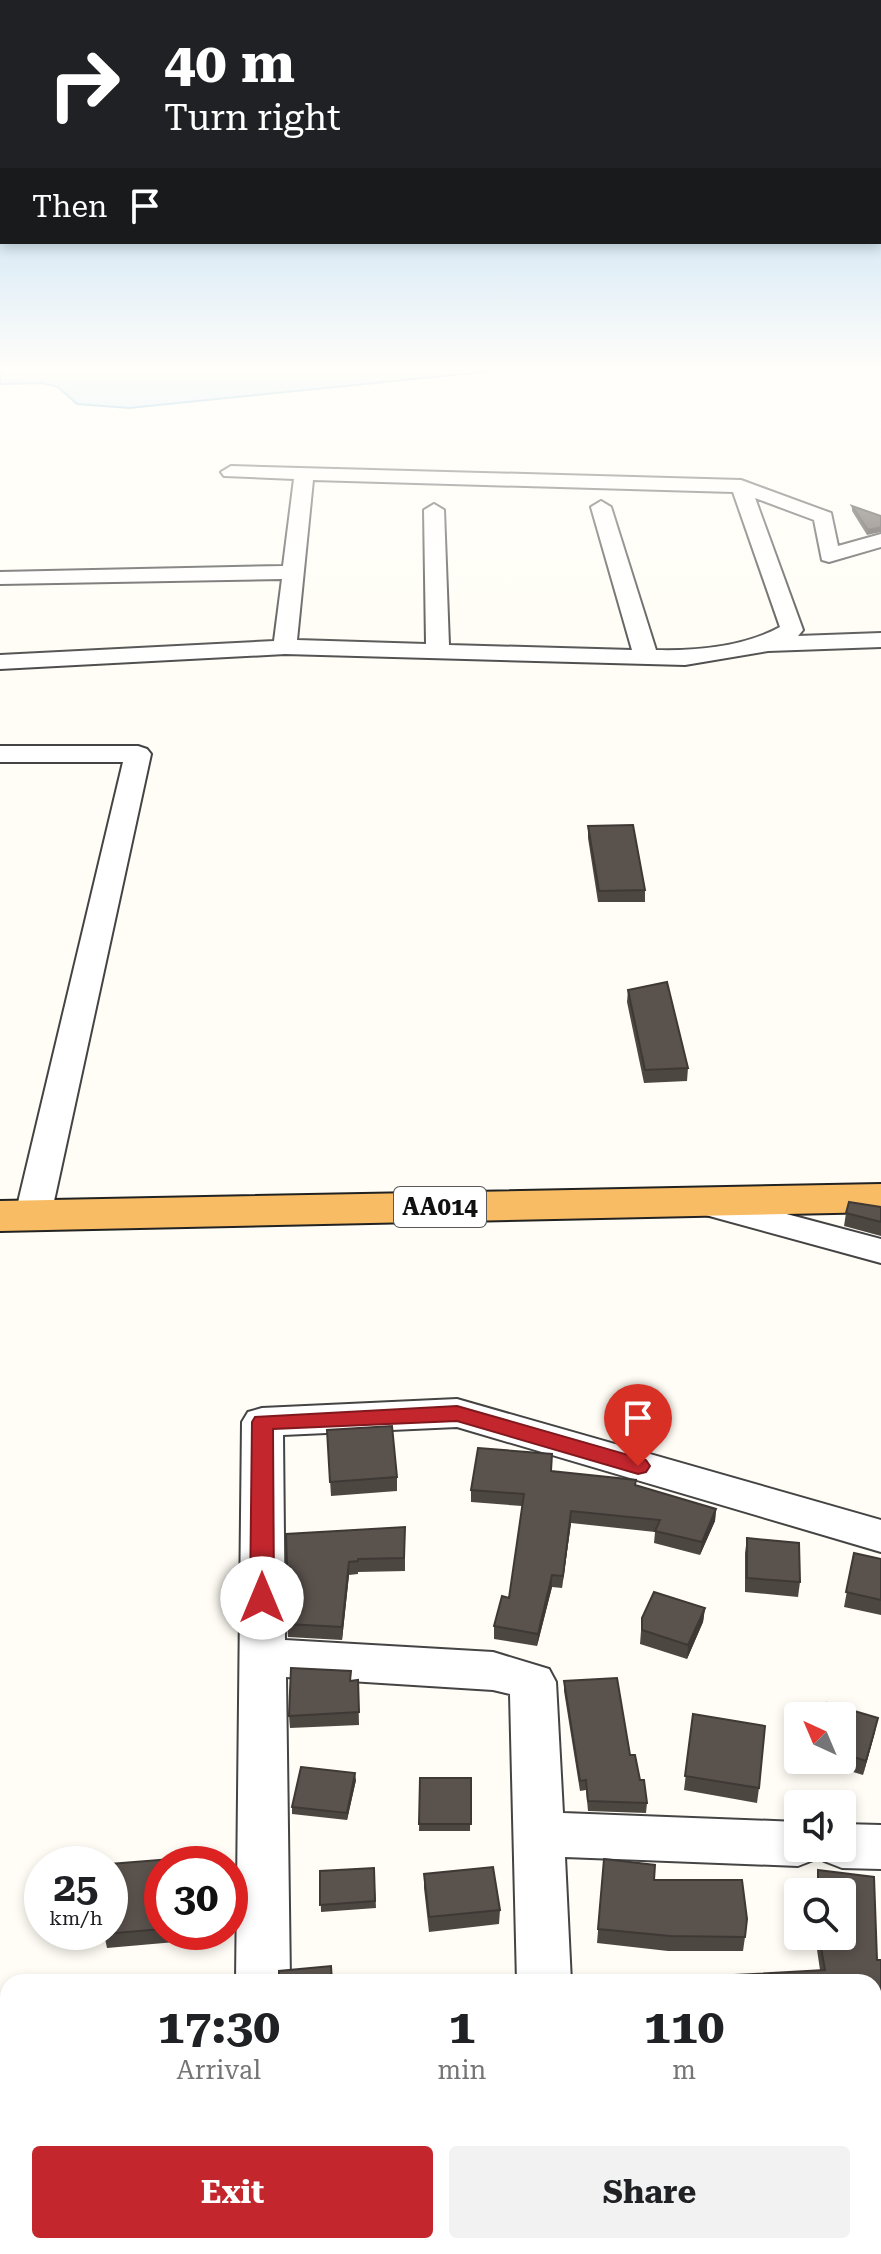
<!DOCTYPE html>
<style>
body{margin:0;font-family:"Roboto Serif",serif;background:#f2f2f2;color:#202124;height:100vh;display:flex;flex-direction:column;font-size:30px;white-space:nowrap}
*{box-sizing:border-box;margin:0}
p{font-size:26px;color:#757577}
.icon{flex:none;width:44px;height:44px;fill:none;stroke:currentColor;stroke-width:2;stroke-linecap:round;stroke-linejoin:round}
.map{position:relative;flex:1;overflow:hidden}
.side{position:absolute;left:0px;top:1974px;width:882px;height:280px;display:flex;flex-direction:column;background:#fff;border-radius:24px 24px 0 0;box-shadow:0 4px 12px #0003}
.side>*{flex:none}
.guide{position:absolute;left:0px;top:0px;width:882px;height:244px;box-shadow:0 4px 12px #0003;background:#202124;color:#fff;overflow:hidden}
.needle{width:52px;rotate:316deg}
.tools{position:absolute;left:784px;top:1702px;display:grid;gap:16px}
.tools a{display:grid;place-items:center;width:72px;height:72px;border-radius:8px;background:#fff;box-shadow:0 4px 12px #0003;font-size:40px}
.speed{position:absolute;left:24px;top:1846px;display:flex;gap:16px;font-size:40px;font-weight:700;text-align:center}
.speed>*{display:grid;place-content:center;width:104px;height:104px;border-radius:50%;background:#fff;box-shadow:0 4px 12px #0003;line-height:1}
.speed small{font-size:20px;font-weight:400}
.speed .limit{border:12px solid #d22;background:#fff;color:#111}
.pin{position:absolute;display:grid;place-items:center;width:68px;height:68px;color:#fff;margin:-82px -34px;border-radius:50% 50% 50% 0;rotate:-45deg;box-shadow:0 0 8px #0007}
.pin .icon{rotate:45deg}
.me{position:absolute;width:88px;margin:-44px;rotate:0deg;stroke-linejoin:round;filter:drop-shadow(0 0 6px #0008)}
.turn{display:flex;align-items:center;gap:28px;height:168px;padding:0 32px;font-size:36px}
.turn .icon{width:104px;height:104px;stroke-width:2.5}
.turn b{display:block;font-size:56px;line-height:68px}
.then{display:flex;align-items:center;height:76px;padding:0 32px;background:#0003;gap:16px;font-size:30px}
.eta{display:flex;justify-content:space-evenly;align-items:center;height:136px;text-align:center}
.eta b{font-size:48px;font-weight:700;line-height:56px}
.button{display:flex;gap:16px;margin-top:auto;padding:16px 32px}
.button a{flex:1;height:92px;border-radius:8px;background:#c4262e;color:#fff;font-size:32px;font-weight:700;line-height:92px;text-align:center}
.button a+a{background:#f2f2f2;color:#202124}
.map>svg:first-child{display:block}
.water{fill:#b9e0f7;stroke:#3f96cf;stroke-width:2}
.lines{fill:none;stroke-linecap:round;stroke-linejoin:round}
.minor-casing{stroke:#444;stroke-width:4}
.trunk-casing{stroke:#222;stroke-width:4}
.minor{fill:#fff;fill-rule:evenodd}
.trunk{fill:#f7bc64;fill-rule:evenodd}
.wall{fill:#4d4742}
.shaded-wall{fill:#3f3936}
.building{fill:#5a524d;stroke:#3f3936;stroke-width:2}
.route{fill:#c4262e;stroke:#7f191e;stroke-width:2}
.labels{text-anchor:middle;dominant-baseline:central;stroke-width:8;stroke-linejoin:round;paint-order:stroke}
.shield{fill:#fff;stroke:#585858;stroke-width:2}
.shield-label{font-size:24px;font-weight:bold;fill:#111}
</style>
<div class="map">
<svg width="881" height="2254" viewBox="0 0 881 2254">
<rect width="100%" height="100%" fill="#fffdf5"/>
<path class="water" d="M0,367H532L129,408L77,404L58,387L42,383L0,384Z"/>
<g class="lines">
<g class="minor-casing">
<path id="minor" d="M231,466L741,480L831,513L838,546L881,534V547L829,562L822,560L814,520L755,498L803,630L798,636L881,633V647L768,651L685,665L285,654L0,669V655L274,641L282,579L0,584V572L283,566L294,479L224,476L221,472ZM313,480L733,492L780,627C744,647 696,651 656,650L611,507L601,501L591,507L632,650L449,645L444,510L434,504L424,510L426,644L297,640Z
M0,746H138L147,749L151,754L51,1215L46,1223L33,1226L20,1223L15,1215L123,762H0Z
M704,1192L881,1239V1263L691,1211L686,1203L691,1195Z
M457,1399L881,1520V1552L457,1427L283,1435L285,1640L493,1652L549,1669L556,1682L563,1813L798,1822V1848H842V1824L881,1825V1869L842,1868L824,1861L820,1852L816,1859L798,1866L565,1857L571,1982H517L510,1694L493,1690L286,1677L290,1982H236L242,1422L248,1412L262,1408Z
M230,2246H290V2254H230Z"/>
</g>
<g class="trunk-casing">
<path id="trunk" d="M881,1184V1212L0,1231V1201Z"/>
</g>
<use href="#minor" class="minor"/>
<use href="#trunk" class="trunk"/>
</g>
<path class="wall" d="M852,506L881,516L867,535L852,511Z
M588,826L645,890V902H598L588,838Z
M628,990L688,1068L687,1081L644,1083L627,1002Z
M881,1207V1236L844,1226L846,1213Z
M327,1430L397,1477V1491L331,1496Z
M551,1471L635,1485L716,1509L715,1521L700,1555L654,1543L655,1532L571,1523L562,1588L552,1587L537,1646L494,1639V1626L509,1598L522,1506L471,1502V1490Z
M405,1527V1571L358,1572V1574L349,1575L342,1640L288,1637L287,1624L289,1580H287V1567Z
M747,1538L800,1582L798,1597L745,1592V1553Z
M854,1553L881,1559V1615L844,1607Z
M705,1608L703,1622L687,1659L640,1644L642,1618Z
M358,1680L359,1725L290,1728L289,1716L351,1681Z
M564,1681L630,1755L647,1803L646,1813L588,1811L586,1790L580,1791L564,1691Z
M693,1714L759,1788L757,1803L684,1790Z
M842,1716L875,1732L863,1775L814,1760H842Z
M420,1778H471L470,1831H419Z
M356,1780L347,1820L292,1814V1807Z
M604,1859L654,1880L745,1937L743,1951H668L597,1943Z
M162,1864V1932H198V1940L107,1948L104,1934Z
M374,1868L376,1908L321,1912L320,1871Z
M818,1870L874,1877L877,1960H881V2030H874V1982H734L735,1975L820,1970L815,1936H842V1892H815Z
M424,1874L500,1910L499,1924L429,1932L424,1888Z
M874,2138H881V2222H874Z"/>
<path class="shaded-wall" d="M881,527V532L867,535L868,530Z
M716,1509L715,1521L700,1555L702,1542Z
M571,1511V1523L562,1588L563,1576Z
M349,1562V1575L342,1640V1627Z
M552,1575V1587L537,1646L538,1634Z
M705,1608L703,1622L687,1659L688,1645Z
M878,1718L875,1732L863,1775L866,1761Z
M355,1773L356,1780L347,1820V1813Z"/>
<path class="building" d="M852,506L881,516V527L868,530Z
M633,825L645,890L599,891L588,826Z
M667,982L688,1068L645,1070L628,990Z
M849,1202L881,1207V1222L846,1213Z
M392,1426L397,1477L330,1482L327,1430Z
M478,1448L552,1454L551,1471L636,1480L635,1485L716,1509L702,1542L655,1531L660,1520L571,1511L563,1576L552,1575L538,1634L494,1626L502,1596L509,1598L524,1494L471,1490Z
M405,1527L404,1558L358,1559V1561L349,1562L342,1627L287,1624L290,1567H287L286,1534Z
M747,1538L799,1543L800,1582L747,1578Z
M854,1553L881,1559V1600L846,1592Z
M654,1592L705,1608L688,1645L642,1630V1618Z
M291,1668L351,1671L350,1681L358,1680L359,1712L289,1716Z
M617,1678L630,1755H635L640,1780H644L647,1803L588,1801L586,1780L580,1781L564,1681Z
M827,1703L878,1718L866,1761L842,1753V1716H823Z
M693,1714L765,1726L759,1788L685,1776Z
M301,1767L355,1773L347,1813L292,1807Z
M420,1778H471V1824H419Z
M196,1857V1864H162V1929L104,1934V1932H110V1864Z
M604,1859L655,1865L654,1880H742L747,1919L745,1937L670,1936L598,1929Z
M493,1867L500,1910L429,1917L424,1874Z
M374,1868L375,1901L320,1905V1871Z
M818,1870L874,1877L877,1960H881V2016H874V1982H736L735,1975L825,1970L819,1936H842V1892H818Z
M331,1966L332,1982H279V1971Z
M582,1980L614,1982H582Z
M874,2138H881V2208L874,2209Z
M392,2246H545L546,2254H393Z"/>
<linearGradient id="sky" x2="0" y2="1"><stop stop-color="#95c6ee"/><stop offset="0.54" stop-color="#fffefa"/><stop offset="1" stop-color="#fffefa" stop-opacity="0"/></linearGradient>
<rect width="881" height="683" fill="url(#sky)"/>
<path class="route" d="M457,1406L646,1460L650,1466L646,1472L638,1474L457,1421L273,1429L274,1598L271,1605L262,1608L254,1605L250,1598L252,1422L255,1417Z"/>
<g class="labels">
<rect class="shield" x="394" y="1187" width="92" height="40" rx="6"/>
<g class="shield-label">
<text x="440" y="1207">AA014</text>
</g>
</g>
</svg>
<div class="tools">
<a><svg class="needle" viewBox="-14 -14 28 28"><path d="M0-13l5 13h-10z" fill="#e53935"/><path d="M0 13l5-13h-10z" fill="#757577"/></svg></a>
<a><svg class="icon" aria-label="sound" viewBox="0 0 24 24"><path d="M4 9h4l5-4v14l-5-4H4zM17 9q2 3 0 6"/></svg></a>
<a><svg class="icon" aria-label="search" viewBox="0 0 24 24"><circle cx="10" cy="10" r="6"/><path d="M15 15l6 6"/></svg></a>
</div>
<div class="speed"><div>25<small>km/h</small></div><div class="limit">30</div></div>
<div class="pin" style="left:638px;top:1466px;background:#d93025"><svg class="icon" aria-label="arrive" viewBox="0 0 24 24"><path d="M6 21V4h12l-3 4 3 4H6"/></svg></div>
<svg class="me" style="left:262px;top:1598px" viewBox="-20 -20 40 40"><circle r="19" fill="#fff"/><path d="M0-13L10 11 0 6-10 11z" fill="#c4262e"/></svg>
<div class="guide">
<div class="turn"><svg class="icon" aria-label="right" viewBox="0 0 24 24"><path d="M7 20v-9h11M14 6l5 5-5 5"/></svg><div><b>40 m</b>Turn right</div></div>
<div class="then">Then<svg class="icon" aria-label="arrive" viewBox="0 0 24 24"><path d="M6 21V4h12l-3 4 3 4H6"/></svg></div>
</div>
<section class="side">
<div class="eta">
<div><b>17:30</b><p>Arrival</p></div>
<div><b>1</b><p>min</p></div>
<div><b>110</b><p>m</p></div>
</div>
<div class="button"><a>Exit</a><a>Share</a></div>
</section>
</div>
